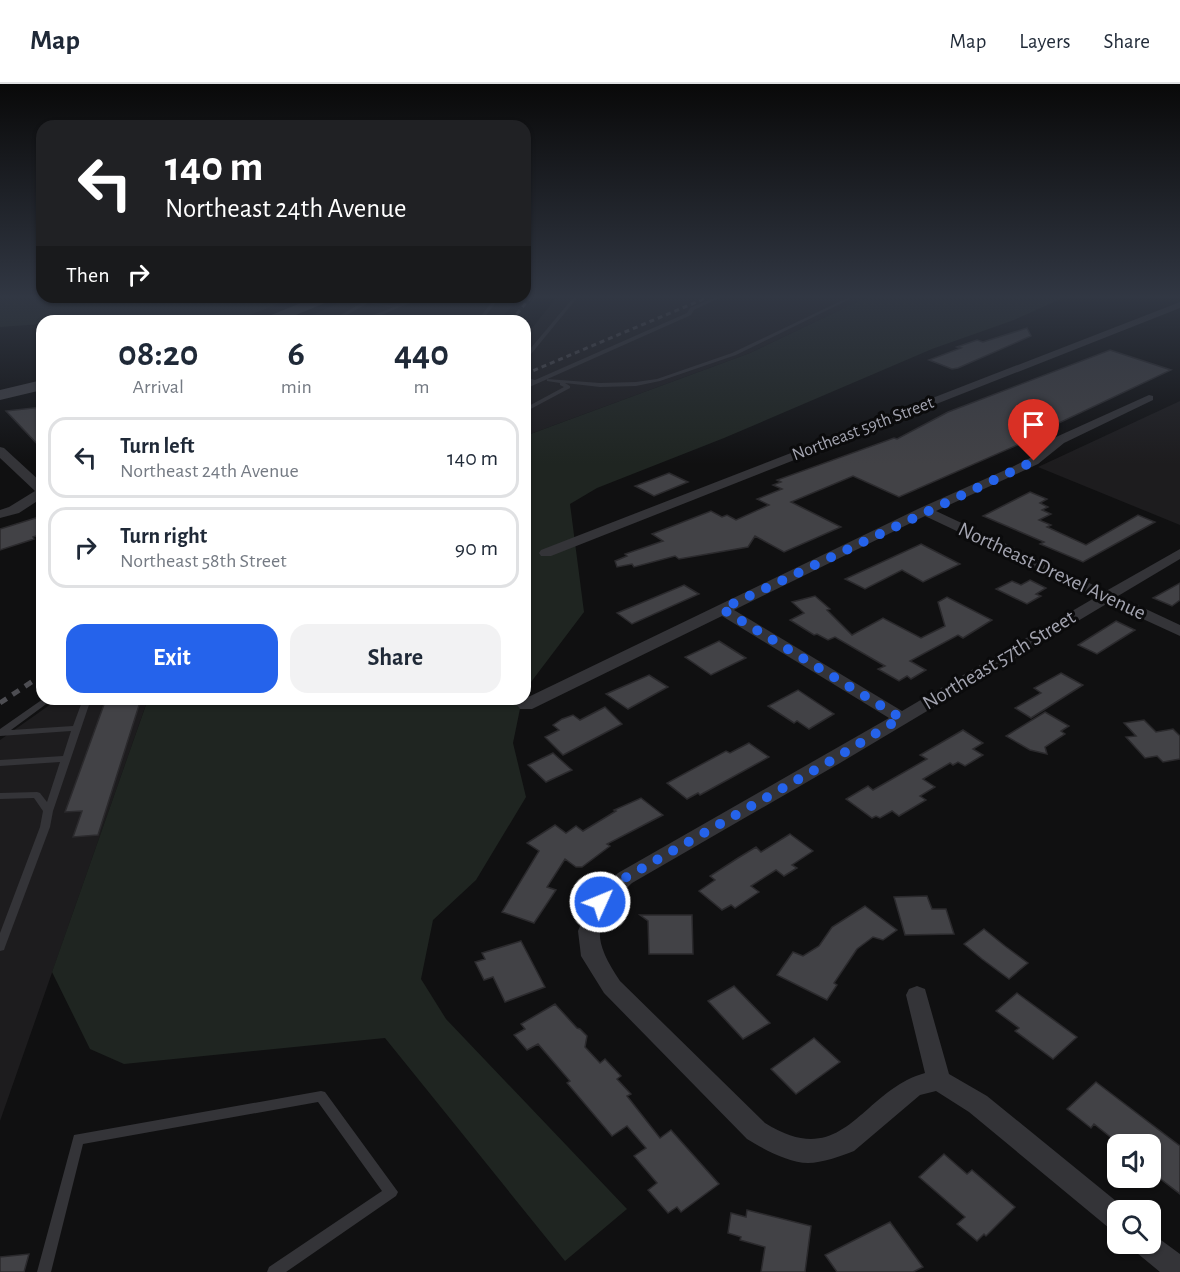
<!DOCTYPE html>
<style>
body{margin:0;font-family:"Alegreya Sans",sans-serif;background:#f2f2f3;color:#1f2937;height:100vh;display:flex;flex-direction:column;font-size:22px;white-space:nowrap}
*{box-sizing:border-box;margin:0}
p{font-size:20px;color:#747a83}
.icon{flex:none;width:33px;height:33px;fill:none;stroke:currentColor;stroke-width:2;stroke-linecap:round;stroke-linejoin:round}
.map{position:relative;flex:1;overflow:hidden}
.side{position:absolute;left:36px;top:231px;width:495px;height:390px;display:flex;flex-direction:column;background:#fff;border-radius:18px;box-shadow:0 2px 4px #0004}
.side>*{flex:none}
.hud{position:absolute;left:36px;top:36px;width:495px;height:183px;border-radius:18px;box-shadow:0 2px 4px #0004;background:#202124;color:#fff;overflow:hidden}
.controls{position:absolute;left:1107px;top:1050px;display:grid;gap:12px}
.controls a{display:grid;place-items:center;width:54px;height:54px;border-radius:12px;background:#fff;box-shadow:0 2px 4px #0004;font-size:30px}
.pin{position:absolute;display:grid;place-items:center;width:51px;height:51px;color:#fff;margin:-62px -26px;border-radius:50% 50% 50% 0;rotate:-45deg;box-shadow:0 0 6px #0007}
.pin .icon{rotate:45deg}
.me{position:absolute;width:66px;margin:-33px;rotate:46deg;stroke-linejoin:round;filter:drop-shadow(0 0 4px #0008)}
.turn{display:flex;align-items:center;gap:21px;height:126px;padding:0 30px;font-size:27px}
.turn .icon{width:78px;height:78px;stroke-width:2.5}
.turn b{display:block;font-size:42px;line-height:51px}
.then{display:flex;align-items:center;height:57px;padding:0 30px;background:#0003;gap:12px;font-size:22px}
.eta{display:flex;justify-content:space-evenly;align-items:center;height:102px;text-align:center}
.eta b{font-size:36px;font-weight:700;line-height:42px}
.primary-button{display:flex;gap:12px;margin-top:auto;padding:12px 30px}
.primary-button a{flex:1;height:69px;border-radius:18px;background:#2563eb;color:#fff;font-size:24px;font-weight:700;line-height:69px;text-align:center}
.primary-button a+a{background:#f2f2f3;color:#1f2937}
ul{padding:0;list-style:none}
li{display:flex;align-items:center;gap:18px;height:81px;margin:0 12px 9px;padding:0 18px;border:3px solid #e0e1e3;border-radius:18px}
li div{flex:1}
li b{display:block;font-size:22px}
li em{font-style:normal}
header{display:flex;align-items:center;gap:36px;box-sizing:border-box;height:84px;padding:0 30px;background:#fff;border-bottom:2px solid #e0e1e3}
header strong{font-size:28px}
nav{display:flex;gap:33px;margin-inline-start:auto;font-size:21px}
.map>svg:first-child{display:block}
.built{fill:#1d1c1e}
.green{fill:#1f2521}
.building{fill:#424246;stroke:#2b2a2d;stroke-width:1.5}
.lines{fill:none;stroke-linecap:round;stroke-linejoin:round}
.service{fill:#343438;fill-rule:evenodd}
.minor{fill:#343438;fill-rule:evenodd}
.secondary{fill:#404045;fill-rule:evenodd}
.rail-far1{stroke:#4d4d52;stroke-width:3;stroke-dasharray:5 4;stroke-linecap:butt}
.rail{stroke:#4d4d52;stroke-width:5;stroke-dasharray:8 7;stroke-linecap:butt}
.route{stroke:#2563eb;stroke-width:10;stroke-dasharray:0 18}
.labels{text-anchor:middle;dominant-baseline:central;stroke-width:6;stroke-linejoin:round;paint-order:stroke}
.far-street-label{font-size:18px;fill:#a3a4b0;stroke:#0b0b0c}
.street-label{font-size:21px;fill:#a3a4b0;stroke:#0b0b0c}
</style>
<header>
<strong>Map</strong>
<nav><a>Map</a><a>Layers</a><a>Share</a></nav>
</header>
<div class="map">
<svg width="1180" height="1188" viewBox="0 0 1180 1188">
<rect width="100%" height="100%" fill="#101011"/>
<path class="built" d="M350,214H519L499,237H299Z
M556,214H865L750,269L525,352V253Z
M1180,317V441L1038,383Z
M58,615H148L0,1037V656Z"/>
<path class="green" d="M0,214H293L234,237H196L190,231C141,230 92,237 42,237V240L0,243Z
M865,214H1063L1014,236L932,265L724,354L597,404L570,420L584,528L525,606V352L750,269Z
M148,615H522L513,659L526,713L476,796L433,836L421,895L446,935L627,1125L565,1177L385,954L124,980L90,965L52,888Z"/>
<path class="building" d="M1027,244L1031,252L958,284L952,285L929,276L961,264L957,263L977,256L983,258Z
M1110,266L1171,286L1027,354L1031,355L899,413L853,392L791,418L841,443L784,468L755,452L748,463L679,475L675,472L634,483L632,480L617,483L615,477L627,472L625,470L663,457L652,450L711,427L722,433L727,431L736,436L769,421L757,415L782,405L773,401L781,398L777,396L894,354L897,355L948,328Z
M42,323V365L6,327Z
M669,389L688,398L654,412L635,402Z
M1030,408L1047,415L1040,419L1048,423L1042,426L1051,430L1039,436L1051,441L1047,443L1086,461L1138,431L1155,438L1083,478L1040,460L1044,458L983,432Z
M42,432V450L33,453L34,455L0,466V445Z
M921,460L960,480L923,498L902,486L865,505L845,495Z
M1030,496L1046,504L1036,510L1041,512L1027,520L996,505L1012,497L1021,501Z
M1180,499V516L1172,522L1153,514Z
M684,501L699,510L632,540L617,529Z
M815,512L830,525L827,526L852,551L883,534L921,554L945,542L938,518L947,513L992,536L963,554L958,551L910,577L926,586L911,595L907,592L899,597L878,585L885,582L835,553L828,556L817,550L814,551L790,536L804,529L792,518Z
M1116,537L1135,546L1097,570L1078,561Z
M719,557L746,574L711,591L685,573Z
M1061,589L1083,601L1031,634L1015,624L1041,609L1034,604Z
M649,591L668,603L628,625L606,610Z
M798,606L834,630L809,645L797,637L794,639L768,622Z
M106,615H141L98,751L73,753L82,727L65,728Z
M605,623L622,640L563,671L545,653L559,646L553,641L562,635L573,631L580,636Z
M1045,628L1069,642L1061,647L1065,650L1045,663L1047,670L1030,666L1006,652Z
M1144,636L1156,648L1173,645L1180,652V675L1163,678L1157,672L1145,674L1126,653L1136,652L1124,639Z
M963,646L983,659L973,665L983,671L965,682L958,678L953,681L950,679L923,695L935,703L920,712L926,716L899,732L892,727L880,734L876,732L872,734L846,715L868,702L873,706L927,675L920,671Z
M749,659L769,673L700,711L698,709L687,715L667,699L726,667L730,669Z
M553,669L572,686L546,698L528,681Z
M641,714L663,731L607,760L610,762L582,783H576L565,775L547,803L556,806L534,839L502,828L539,767L527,759L555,741L566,749L576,742L583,747L616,727L614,726Z
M790,750L813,767L792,781L797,784L784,792L776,786L751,802L759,808L735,824L731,821L722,826L699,807L715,796L710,792L738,774L756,763L761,768Z
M927,812L932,825H946L954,850L905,851L894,813Z
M865,822L897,846L883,856L873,853L857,865L834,899L837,901L827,916L777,891L793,868L803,872L819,862L832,843Z
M640,831H692L693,870H649L648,837Z
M984,845L1005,862L1028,879L1009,895L982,875L964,860Z
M521,857L545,903L505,918L493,893L484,896L475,878L485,875L482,869Z
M734,902L770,939L743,955L708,917Z
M1017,909L1077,953L1053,975L1015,947L1019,944L996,927Z
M555,920L577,944L580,945L587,952L585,963L600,979L605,975L621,992L617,995L631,1010L627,1012L660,1054L671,1046L719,1100L681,1128L677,1123L668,1129L648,1106L657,1099L634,1072L646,1064L627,1042L612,1052L567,999L570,997L538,960L527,966L514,951L525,945L521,940Z
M814,954L840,978L796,1010L771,985Z
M1096,998L1180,1062V1110L1150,1087V1060H1127L1117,1052L1113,1055L1094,1040L1091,1044L1067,1025Z
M944,1070L967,1090L972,1086L1015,1123L986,1152L984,1150L977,1157L957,1140L965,1133L919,1093Z
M747,1126L811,1142L805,1188H761L765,1163L740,1156L741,1153L728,1149L731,1129L746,1133Z
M890,1138L923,1183L913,1188H837L825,1171Z
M29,1170L24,1188H0V1173Z"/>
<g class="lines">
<path class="service" d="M347,214C361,214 375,221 389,221C403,220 417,214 431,214C424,217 415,217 408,220C387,227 360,246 339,232L363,218ZM368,219L389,223L396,222C380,229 362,237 345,232Z
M495,214H499L482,237H477Z
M573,214H577L527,275L525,276V271Z
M713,214H719L694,226L691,231L525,305V301L530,298L525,297V293L535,296L687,229L690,224Z
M847,214H852L736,271L660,297L636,302L600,303L565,299L570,302V304L525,328V324L564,303L560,301V299L547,297V295L600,299L636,298L657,295L732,269Z
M43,615H53L11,646L73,642L83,615H91L53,727L50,743L5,863L4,866L0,867V849L40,743L43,727L34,714L0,715V709L37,708L40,709L47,718L60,678L0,682V676L63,672L71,647L0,652V645Z
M321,1007L325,1008L398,1108L396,1112L286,1188H267L269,1183L382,1107L318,1018L83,1060L51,1188H37L74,1051Z"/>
<path class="minor" d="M1180,218V224L551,472H541L539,469L541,466Z
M1149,311L1153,312V316L1064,359L1038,380L936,427L1106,507L1180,465V475L1118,512L1180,541V552L1108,519L840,679L632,799C593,836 590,852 620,897L765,1039C845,1089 860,1007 925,989L906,911L909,905L917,902L925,905L949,990L987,1012L1127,1126H1118V1147L1109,1144L969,1028L936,1007L920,1011L854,1067C841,1072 822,1079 808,1079C789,1079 763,1065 747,1055L604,909L581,872L578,847L590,817L618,789L889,634L722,532L532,625H520L517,621L520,617L920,424L1012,383L1030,374L1056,353ZM925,432L1096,513L902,627L734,526Z
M0,363L4,364L42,399V414L19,429L0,434V426L9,423L35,407L0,374Z
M1150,1148L1180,1170V1188H1160L1137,1169L1134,1160H1150Z"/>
<path class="secondary" d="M313,214H332L330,217L281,237H262L264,234Z
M42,296V306L0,316V306Z"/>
<path class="rail-far1" d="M511,237L530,214
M525,290L706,214"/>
<path class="rail" d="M0,619L42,591"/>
</g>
<linearGradient id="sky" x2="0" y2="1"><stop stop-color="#090909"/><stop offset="0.56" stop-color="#313743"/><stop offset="1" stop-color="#313743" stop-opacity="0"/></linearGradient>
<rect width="1180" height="380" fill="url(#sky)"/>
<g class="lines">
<path class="route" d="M600,818L625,794L834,675L901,634L722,525L1034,377"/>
</g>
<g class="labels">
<g class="far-street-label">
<text transform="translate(863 345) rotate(-21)">Northeast 59th Street</text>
</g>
<g class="street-label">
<text transform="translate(1052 487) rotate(25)">Northeast Drexel Avenue</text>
<text transform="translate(999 576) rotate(-31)">Northeast 57th Street</text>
</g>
</g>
</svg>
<div class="controls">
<a><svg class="icon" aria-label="sound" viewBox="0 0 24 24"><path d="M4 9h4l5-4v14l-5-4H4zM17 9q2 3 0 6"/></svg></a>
<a><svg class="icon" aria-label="search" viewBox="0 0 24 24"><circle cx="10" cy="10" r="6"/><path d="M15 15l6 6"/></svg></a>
</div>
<div class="pin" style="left:1034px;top:377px;background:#d93025"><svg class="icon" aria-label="arrive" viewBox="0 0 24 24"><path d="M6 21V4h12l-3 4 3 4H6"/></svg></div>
<svg class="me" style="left:600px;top:818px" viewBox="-20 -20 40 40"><circle r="17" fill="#2563eb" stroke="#fff" stroke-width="3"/><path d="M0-11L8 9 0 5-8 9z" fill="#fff"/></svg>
<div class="hud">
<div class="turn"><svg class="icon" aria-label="left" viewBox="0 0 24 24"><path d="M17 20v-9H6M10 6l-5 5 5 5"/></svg><div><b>140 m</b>Northeast 24th Avenue</div></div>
<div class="then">Then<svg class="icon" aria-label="right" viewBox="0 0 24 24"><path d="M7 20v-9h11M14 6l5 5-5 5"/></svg></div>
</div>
<section class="side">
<div class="eta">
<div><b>08:20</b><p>Arrival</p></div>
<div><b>6</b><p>min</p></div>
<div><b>440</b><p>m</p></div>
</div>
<ul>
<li><svg class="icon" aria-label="left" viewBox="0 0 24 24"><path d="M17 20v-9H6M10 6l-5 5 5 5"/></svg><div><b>Turn left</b><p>Northeast 24th Avenue</p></div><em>140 m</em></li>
<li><svg class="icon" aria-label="right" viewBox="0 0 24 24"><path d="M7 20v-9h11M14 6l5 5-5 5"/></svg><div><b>Turn right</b><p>Northeast 58th Street</p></div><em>90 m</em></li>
</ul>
<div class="primary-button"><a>Exit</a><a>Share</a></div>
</section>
</div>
